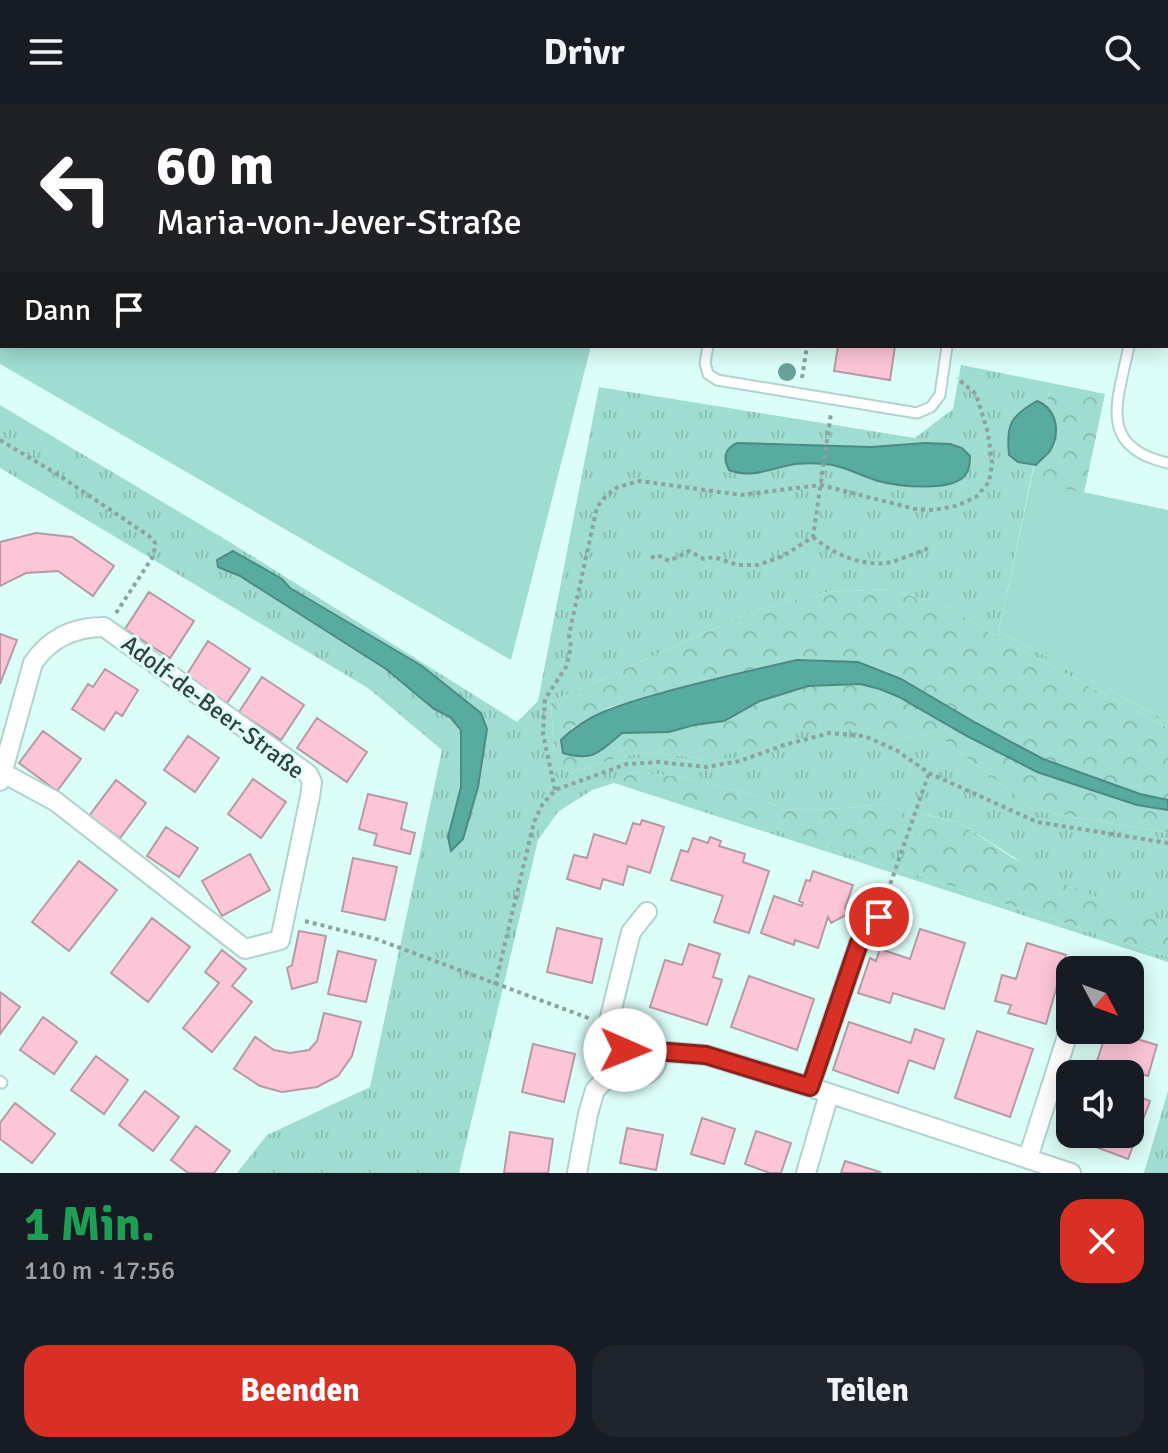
<!DOCTYPE html>
<html lang="de">
<meta charset="utf-8">
<style>
body{margin:0;font-family:Signika,sans-serif;background:#20242c;color:#f1f3f6;height:100vh;display:flex;flex-direction:column;font-size:30px;white-space:nowrap}
*{box-sizing:border-box;margin:0}
p{font-size:26px;color:#9ea1a6}
.icon{flex:none;width:44px;height:44px;fill:none;stroke:currentColor;stroke-width:2;stroke-linecap:round;stroke-linejoin:round}
.map{position:relative;height:1069px;overflow:hidden}
.details{display:flex;flex-direction:column;background:#171b24;flex:1}
.details>*{flex:none}
.top-card{position:absolute;left:0px;top:0px;width:1168px;height:244px;box-shadow:0 4px 20px #0003;background:#202124;color:#fff;overflow:hidden}
.needle{width:52px;rotate:131deg}
.fabs{position:absolute;left:1056px;top:852px;display:grid;gap:16px}
.fabs a{display:grid;place-items:center;width:88px;height:88px;border-radius:16px;background:#171b24;box-shadow:0 4px 20px #0003;font-size:40px}
.pin{position:absolute;display:grid;place-items:center;width:68px;height:68px;color:#fff;margin:-34px;border:4px solid #fff;border-radius:50%;box-shadow:0 2px 8px #0007}
.me{position:absolute;width:88px;margin:-44px;rotate:91deg;stroke-linejoin:round;filter:drop-shadow(0 0 6px #0008)}
.turn{display:flex;align-items:center;gap:28px;height:168px;padding:0 24px;font-size:36px}
.turn .icon{width:104px;height:104px;stroke-width:2.5}
.turn b{display:block;font-size:56px;line-height:68px}
.then{display:flex;align-items:center;height:76px;padding:0 24px;background:#0003;gap:16px;font-size:30px}
.round{display:grid;place-items:center;flex:none;width:84px;height:84px;border-radius:24px;background:#20242c}
.headline{display:flex;align-items:center;justify-content:space-between;height:136px;padding:0 24px}
h1{font-size:48px;font-weight:700;line-height:60px;color:#1e9e55}
.cta{display:flex;gap:16px;margin-top:auto;padding:16px 24px}
.cta a{flex:1;height:92px;border-radius:24px;background:#d93025;color:#fff;font-size:32px;font-weight:700;line-height:92px;text-align:center}
.cta a+a{background:#20242c;color:#f1f3f6}
header{display:flex;justify-content:space-between;align-items:center;height:104px;padding:0 24px;background:#171b24;font-size:36px;font-weight:700}
.map>svg:first-child{display:block}
.grass{fill:#9fdcd2}
.forest{fill:url(#forest-crowns)}
.park{fill:url(#park-tufts);fill-rule:evenodd}
.water{fill:#57ab9f;stroke:#4c8b82;stroke-width:2}
.building{fill:#fdc6d8;stroke:#b69aa3;stroke-width:2}
.lines{fill:none;stroke-linecap:round;stroke-linejoin:round}
.lane-casing{stroke:#b1d3cd;stroke-width:13}
.street-casing{stroke:#b1d3cd;stroke-width:22}
.path{stroke:#8ba39f;stroke-width:4;stroke-dasharray:4 4;stroke-linecap:butt}
.lane{stroke:#fff;stroke-width:9}
.street{stroke:#fff;stroke-width:18}
.tree{fill:#6aa29b}
.route-casing{stroke:#8d1f18;stroke-width:20}
.route{stroke:#d93025;stroke-width:14}
.labels{text-anchor:middle;dominant-baseline:central;stroke-width:6;stroke-linejoin:round;paint-order:stroke}
.street-label{font-size:24px;fill:#33403e;stroke:#dcfef8}
</style>
<header><svg class="icon" aria-label="menu" viewBox="0 0 24 24"><path d="M4 6h16M4 12h16M4 18h16"/></svg>Drivr<svg class="icon" aria-label="search" viewBox="0 0 24 24"><circle cx="10" cy="10" r="6"/><path d="M15 15l6 6"/></svg></header>
<div class="map">
<svg width="1168" height="1069" viewBox="0 0 1168 1069">
<defs>
<pattern id="forest-crowns" width="20" height="18" patternUnits="userSpaceOnUse" patternTransform="scale(2)"><rect width="20" height="18" fill="#9fdcd2"/><path d="M2 6a3 3 0 1 1 6 0M12 15a3 3 0 1 1 6 0" fill="none" stroke="#89beb5"/></pattern>
<pattern id="park-tufts" width="24" height="20" patternUnits="userSpaceOnUse" patternTransform="scale(2)"><rect width="24" height="20" fill="#9fdcd2"/><path d="M3 7l-1-3M5 7V3M7 7l1-3M15 17l-1-3M17 17v-4M19 17l1-3" fill="none" stroke="#89beb5"/></pattern>
</defs>
<rect width="100%" height="100%" fill="#dcfef8"/>
<path class="grass" d="M2,219V242H591L511,556L0,260V225Z
M1031,377L1168,406V617L999,527Z"/>
<path class="forest" d="M0,0H73V2H2V219L0,225Z
M1051,279L1105,290L1084,389L1031,377Z
M891,485L952,505L996,533L1168,624V696L1140,690L1043,655L976,619L901,575L797,556L684,583L610,603L573,623L561,636L600,648L622,629L669,628L694,621L724,617L760,597L808,582L860,580L880,585L899,593L967,632L1037,668L1137,701L1168,706V729L1034,706L933,628L900,636L867,624L706,655L656,649L627,651L570,669L554,649L551,598L753,507L825,488Z
M633,668L676,672L751,690L783,705L809,706L861,703L885,699L905,707L884,761L612,674Z
M922,710L958,718L1013,754L1168,821V853L902,766Z"/>
<path class="park" d="M961,261L1051,279L999,527L1168,617V624L996,533L952,505L891,485L825,488L753,507L551,598L554,649L570,669L627,651L656,649L706,655L733,649L829,619L867,624L900,636L933,628L1034,706L1168,729V821L1042,771L958,718L923,710L902,766L1168,853V858L614,679L592,686L558,708L538,736L459,1069H237L267,1031L370,983L442,646L368,584L0,364V301L228,437L517,618L538,597L599,283L915,334L953,305ZM737,339L871,343L925,339L957,378C932,385 902,384 877,376C861,371 845,363 829,360C807,356 783,363 762,369ZM218,463L282,475L290,484L422,562L487,625L448,733L461,683V626L450,613L434,605L386,565L240,472ZM633,668L676,672L751,690L783,705L809,706L861,703L885,699L904,707L884,761L614,674Z
M1168,987V1069H1144Z"/>
<path class="water" d="M1037,297C1057,305 1061,328 1050,347C1046,352 1040,356 1036,361L1018,358L1009,351C1006,321 1010,312 1037,297Z
M737,339L871,343L925,339L950,340L962,344L970,352C970,358 970,365 966,370C954,389 897,382 878,377C861,372 843,361 825,360C816,359 804,359 795,360C772,364 752,375 729,366C723,354 724,345 737,339Z
M233,447L282,475L290,484L422,562L481,609L487,625L478,683L463,735L451,747L448,733L461,683V626L450,613L434,605L386,565L240,472L218,463L217,456Z
M797,556L858,558L901,575L976,619L1043,655L1140,690L1168,696V706L1137,701L1037,668L967,632L899,593L880,585L860,580L808,582L760,597L724,617L694,621L669,628L622,629C600,648 593,658 563,649L561,636C590,607 627,599 665,588C709,576 753,566 797,556Z"/>
<path class="building" d="M326,0H395L394,2H326Z
M762,0H819L818,2H762Z
M838,242H895L890,276L834,267Z
M36,429L72,433L114,462L93,492L58,467L26,469L0,482V438Z
M149,488L194,517L170,554L125,525Z
M0,530L17,536L0,580Z
M208,537L250,565L227,599L186,572Z
M105,565L138,586L122,612L116,608L104,626L72,605L88,580L93,583Z
M262,573L304,601L281,636L239,608Z
M317,614L367,648L347,678L297,644Z
M43,627L81,655L57,687L19,659Z
M188,632L219,654L195,688L164,666Z
M253,675L286,698L261,734L228,710Z
M116,676L146,699L120,734L89,712Z
M368,690L407,699L401,725L415,729L410,750L374,741L377,730L359,725Z
M642,716L664,723L650,769L628,762L623,781L603,775L600,785L567,775L574,751L587,754L594,730L626,740L633,719L640,721Z
M166,723L198,744L179,773L147,752Z
M710,733L721,737L719,742L745,750L743,758L769,767L749,829L714,818L723,792L671,776L681,746L688,748L693,734L708,739Z
M250,750L270,786L222,812L202,777Z
M353,754L397,763L385,816L342,807Z
M79,757L117,786L69,847L32,818Z
M813,767L853,781L845,804L848,810L831,819L828,813L818,844L795,836L794,841L761,829L774,792L802,802L803,799L799,797L806,776L810,777Z
M152,814L190,843L148,898L111,869Z
M557,824L602,835L592,879L547,868Z
M920,825L965,839L944,905L893,889L890,899L858,889L870,854L876,857L880,845L910,855Z
M299,827L326,832L317,878L292,885L287,864L292,861Z
M1027,839L1066,851L1046,920L1008,909L1011,901L995,897L1002,871L1016,875Z
M689,840L720,850L713,873L722,876L707,921L650,903L665,856L682,861Z
M222,846L246,865L232,882L252,898L212,948L183,924L219,879L205,868Z
M338,847L376,856L366,898L328,890Z
M749,872L814,895L797,946L731,923Z
M0,888L20,903L0,930Z
M324,909L361,918L352,952L338,972L317,983L282,988L260,982L234,965L255,933L274,946L290,949L309,946L317,937Z
M43,913L77,938L54,970L20,946Z
M849,918L911,939L915,925L944,935L934,965L909,956L898,989L833,966Z
M1107,926L1157,941L1148,972L1097,957Z
M977,927L1033,945L1010,1013L955,994Z
M533,940L575,950L564,998L522,988Z
M96,952L128,976L104,1010L71,986Z
M145,987L179,1013L153,1047L119,1021Z
M1130,989L1150,997L1128,1055L1069,1033L1070,1030H1130Z
M15,999L55,1030L32,1059L0,1035V1019Z
M702,1014L735,1025L724,1060L691,1050Z
M196,1022L230,1047L214,1069H188L171,1056Z
M627,1024L663,1031L656,1066L620,1059Z
M756,1027L791,1039L781,1069H770L745,1060Z
M510,1028L553,1035L548,1069H504Z
M845,1057L880,1068L879,1069H841Z"/>
<g class="lines">
<g class="lane-casing">
<path id="lane" d="M528,0L540,2
M747,2L748,0
M987,2V0
M1166,72L1168,62
M708,242L705,259L708,270L717,276L917,309L931,303L940,291L947,242
M1129,242C1118,296 1096,343 1168,359
M0,977L2,979"/>
</g>
<g class="street-casing">
<path id="street" d="M0,677L33,559C50,534 74,523 104,523L308,670L312,678L310,693L280,836L245,845L55,697L3,669
M623 954a17 17 0 1 1 34 0a17 17 0 1 1-34 0Z
M638,937L608,921L631,828L647,808
M656,947L706,951L810,983L1071,1069
M810,983L859,839L879,813
M1028,1054L1070,923
M577,1069L588,1010L595,986L623,957
M806,1069L829,990"/>
</g>
<path class="path" d="M847,2L848,0
M802,274L807,242
M0,336L60,372L149,432L155,439L154,451L116,509
M813,433C833,450 864,464 892,458C904,454 917,449 929,444
M651,454L657,451L669,457L689,447L704,455L714,453L738,461H758L783,452L813,433L831,309
M555,686L543,630L545,595L566,563L571,543L569,531L597,403L606,392L618,383L640,377L741,391L821,381L915,405L933,406L956,402L976,393L989,378L992,359L988,329L976,290L957,274
M885,795L929,669
M305,817L376,835L591,915
M495,881L534,718L542,701L555,686L627,660L659,658L706,663L740,657L784,641L830,629L864,632L896,646L929,669L1037,718L1168,739"/>
<use href="#lane" class="lane"/>
<use href="#street" class="street"/>
</g>
<circle class="tree" cx="787" cy="268" r="9"/>
<g class="lines">
<g class="route-casing">
<path id="route" d="M625,946C634,934 647,934 656,947L706,951L810,983L859,839L879,813"/>
</g>
<use href="#route" class="route"/>
</g>
<g class="labels">
<g class="street-label">
<text transform="translate(213 603) rotate(37)">Adolf-de-Beer-Straße</text>
</g>
</g>
</svg>
<div class="fabs">
<a><svg class="needle" viewBox="-14 -14 28 28"><path d="M0-13l5 13h-10z" fill="#e53935"/><path d="M0 13l5-13h-10z" fill="#9ea1a6"/></svg></a>
<a><svg class="icon" aria-label="sound" viewBox="0 0 24 24"><path d="M4 9h4l5-4v14l-5-4H4zM17 9q2 3 0 6"/></svg></a>
</div>
<div class="pin" style="left:879px;top:813px;background:#d93025"><svg class="icon" aria-label="arrive" viewBox="0 0 24 24"><path d="M6 21V4h12l-3 4 3 4H6"/></svg></div>
<svg class="me" style="left:625px;top:946px" viewBox="-20 -20 40 40"><circle r="19" fill="#fff"/><path d="M0-13L10 11 0 6-10 11z" fill="#d93025"/></svg>
<div class="top-card">
<div class="turn"><svg class="icon" aria-label="left" viewBox="0 0 24 24"><path d="M17 20v-9H6M10 6l-5 5 5 5"/></svg><div><b>60 m</b>Maria-von-Jever-Straße</div></div>
<div class="then">Dann<svg class="icon" aria-label="arrive" viewBox="0 0 24 24"><path d="M6 21V4h12l-3 4 3 4H6"/></svg></div>
</div>
</div>
<section class="details">
<div class="headline"><div><h1>1 Min.</h1><p>110 m · 17:56</p></div><a class="round" style="background:#d93025;color:#fff"><svg class="icon" aria-label="close" viewBox="0 0 24 24"><path d="M6 6l12 12M18 6L6 18"/></svg></a></div>
<div class="cta"><a>Beenden</a><a>Teilen</a></div>
</section>
